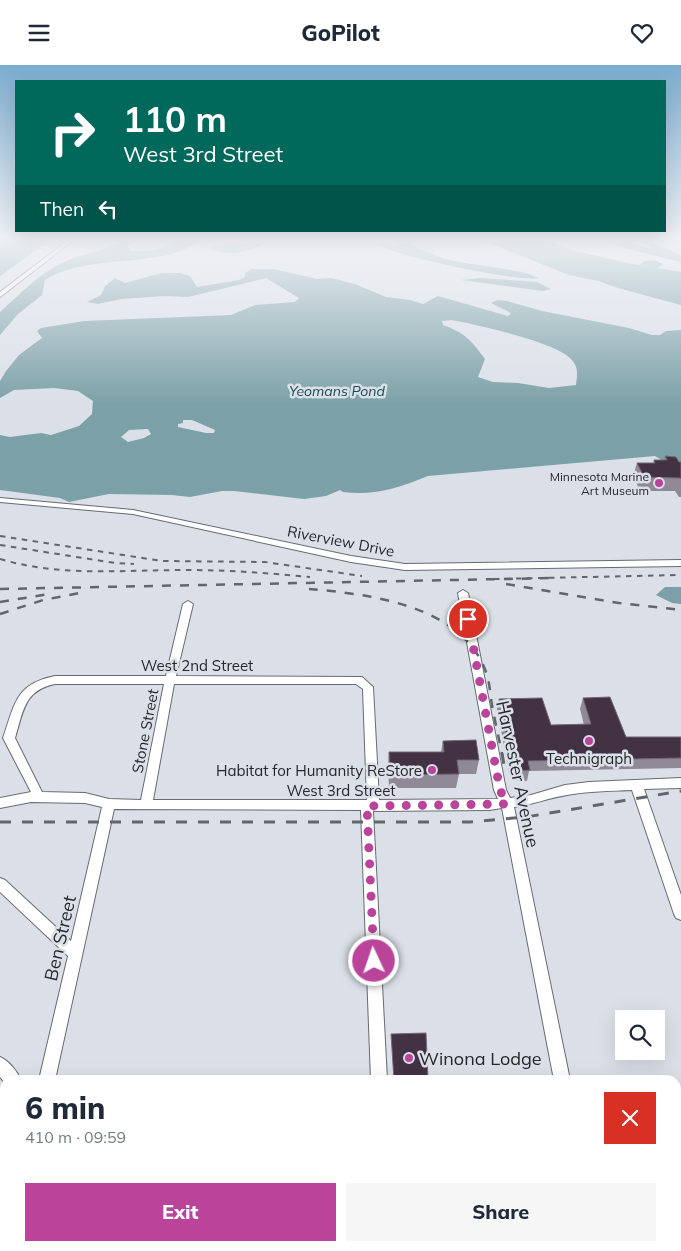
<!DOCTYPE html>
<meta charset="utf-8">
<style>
body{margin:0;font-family:Mulish,sans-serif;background:#f6f6f7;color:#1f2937;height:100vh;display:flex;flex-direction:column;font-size:19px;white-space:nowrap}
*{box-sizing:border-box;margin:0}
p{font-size:16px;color:#747a83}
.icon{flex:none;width:28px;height:28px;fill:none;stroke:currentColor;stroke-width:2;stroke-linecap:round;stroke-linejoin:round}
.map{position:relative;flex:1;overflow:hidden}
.drawer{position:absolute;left:0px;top:1010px;width:681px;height:176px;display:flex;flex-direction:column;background:#fff;border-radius:15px 15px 0 0;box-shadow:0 5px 20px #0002}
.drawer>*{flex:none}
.hud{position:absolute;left:15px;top:15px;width:651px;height:152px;border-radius:0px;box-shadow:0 5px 20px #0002;background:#00695c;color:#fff;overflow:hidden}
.fabs{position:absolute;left:615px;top:945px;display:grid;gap:10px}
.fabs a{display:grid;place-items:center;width:50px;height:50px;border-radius:0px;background:#fff;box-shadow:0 5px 20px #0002;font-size:25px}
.pin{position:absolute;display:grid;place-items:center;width:42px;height:42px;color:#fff;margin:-21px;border:2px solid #fff;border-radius:50%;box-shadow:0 1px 5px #0007}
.me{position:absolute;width:55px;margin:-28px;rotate:357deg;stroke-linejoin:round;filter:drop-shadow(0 0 4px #0008)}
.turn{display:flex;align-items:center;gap:18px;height:105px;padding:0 25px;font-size:22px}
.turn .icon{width:65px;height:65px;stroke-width:2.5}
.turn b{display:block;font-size:35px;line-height:42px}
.then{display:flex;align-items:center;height:48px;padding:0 25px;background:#0003;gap:10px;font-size:19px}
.round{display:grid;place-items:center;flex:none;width:52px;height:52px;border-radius:0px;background:#f6f6f7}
.summary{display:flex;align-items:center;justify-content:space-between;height:85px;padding:0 25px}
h1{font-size:30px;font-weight:800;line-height:38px}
.button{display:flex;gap:10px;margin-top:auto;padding:10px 25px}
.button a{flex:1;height:58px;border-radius:0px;background:#ba449a;color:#fff;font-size:20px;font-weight:800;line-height:58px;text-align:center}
.button a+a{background:#f6f6f7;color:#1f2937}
header{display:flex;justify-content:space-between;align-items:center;height:65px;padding:0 25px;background:#fff;font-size:22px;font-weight:800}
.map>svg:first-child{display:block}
.water{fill:#7ba0a7;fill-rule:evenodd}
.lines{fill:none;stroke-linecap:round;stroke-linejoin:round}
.minor-casing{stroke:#666b72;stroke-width:2}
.minor{fill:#fff;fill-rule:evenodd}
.rail-far3{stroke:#62656a;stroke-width:2;stroke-dasharray:5.5 5.5;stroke-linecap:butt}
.rail-far2{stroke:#62656a;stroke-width:2.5;stroke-dasharray:9 9;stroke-linecap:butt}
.rail-far1{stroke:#62656a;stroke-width:3;stroke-dasharray:11 11;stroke-linecap:butt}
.rail{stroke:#62656a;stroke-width:4;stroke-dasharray:14 14;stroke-linecap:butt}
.wall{fill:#8f8896}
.building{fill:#433144;stroke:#716675}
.route{stroke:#ba449a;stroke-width:9;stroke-dasharray:0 16.2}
.poi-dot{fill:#ba449a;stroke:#dbe0e8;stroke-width:2}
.labels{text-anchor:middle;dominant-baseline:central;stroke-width:5;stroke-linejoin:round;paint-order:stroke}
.far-poi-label{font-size:12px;fill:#25272a;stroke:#dbe0e8;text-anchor:end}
.far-water-label{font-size:14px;font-style:italic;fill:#134a53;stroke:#dbe0e8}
.street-label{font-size:15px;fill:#25272a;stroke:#dbe0e8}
.poi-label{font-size:15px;fill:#25272a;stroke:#dbe0e8}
.near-street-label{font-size:18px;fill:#25272a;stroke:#dbe0e8}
.near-poi-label{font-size:18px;fill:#25272a;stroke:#dbe0e8;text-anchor:start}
</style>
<header><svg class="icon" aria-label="menu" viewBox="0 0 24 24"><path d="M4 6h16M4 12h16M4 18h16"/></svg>GoPilot<svg class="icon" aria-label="heart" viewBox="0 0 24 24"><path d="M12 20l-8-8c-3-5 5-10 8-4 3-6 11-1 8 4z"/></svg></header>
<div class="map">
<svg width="681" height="1186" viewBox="0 0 681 1186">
<rect width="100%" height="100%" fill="#dbe0e8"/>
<path class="water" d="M0,174H52L0,211Z
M125,174H138L128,182L130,186H151L164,182L177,174H200C170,205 87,187 45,215L42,230L18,249L0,270V247C19,230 38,210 60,199C81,188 106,187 125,174Z
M257,174L265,177C254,187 223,192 211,183L217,181L240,180Z
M479,174H544L571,185L632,199L640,200L644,196C651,195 657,195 663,199L657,203L681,207V240L618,223L599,216L569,210Z
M608,174H629L634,179L655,185L644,177L649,175C659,182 671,184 681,191V197L620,182L617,179Z
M406,177C421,184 434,191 450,195C469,200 524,204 538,213C522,218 385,189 375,178L393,181Z
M252,204H274L317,214L331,213L355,219L386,232L410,235L423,239L438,231L508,251L511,249L509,247L491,238L498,235L507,236L542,246L629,263L652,270H660L666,266L681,265V407L655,391L428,411C399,423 374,431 343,427L340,425L326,431L304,434L234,426H222L190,432L172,430L109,429L69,437L60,433L0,425V370L10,372L41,368L51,370L79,361L92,349L93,336L78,326L54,323L14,325L0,333V316L6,306L19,290L42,273L37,266L41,263L84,256L231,250L255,240L295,237L299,233L266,213L188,232L164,231L121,234L98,239L87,237L101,230L105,221L115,213L125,218L162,208H180L190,211L197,222L239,215L245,212V208ZM452,255C477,260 557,277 572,295C579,303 577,311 576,320L549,323L518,318L493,317L478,312L485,294C471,275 465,268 443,260L442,256ZM183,355H192L215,365L214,368H206L178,362V359L183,358ZM148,364L151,369L144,373L128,377L121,372L129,365Z
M481,213L537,217L551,224L543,226L461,215Z
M665,522H681V539L672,538L656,530Z"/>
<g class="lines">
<g class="minor-casing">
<path id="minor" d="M70,174H75L0,232V227Z
M0,433L133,445L351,491L405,499L681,495V501L405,505L351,497L133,449L0,437Z
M463,525L468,528L506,725L510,733L531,730L565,720L589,717L681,713V723L644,724L681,830V855L676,853L674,849L632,725C611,726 588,726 567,730C548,733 532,740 514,742L570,1015H554L502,743L489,745L373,746L387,1015H371L361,745L114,744L55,1015H39L68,891L0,827V813L5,815L71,876L102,742L85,738L31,737L0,743V733L31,727L3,673C15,639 15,619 55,611H166L183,539L188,536L193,539L176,611L362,612L373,622L379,735L498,734L494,725L458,528ZM55,619H164L141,735L109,734L85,728L42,727L15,673C23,647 24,625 55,619ZM174,619H356L363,624L367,735H153Z
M0,992C9,996 17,1006 21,1015H5V1018L0,1012Z
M676,1060H681V1076H676Z
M0,1090H5V1106H0Z
M476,1181H494L495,1186H477Z"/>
</g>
<use href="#minor" class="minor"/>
<path class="rail-far3" d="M0,471L162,496L265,497L362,511
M0,480L115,498L134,499
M0,494C61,512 122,505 185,505C227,505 268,508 310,512
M494,514L681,510"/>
<path class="rail-far2" d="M506,519L619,538L681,545
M0,524L555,513
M309,524C369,529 462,540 486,607C490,618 490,629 492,640C495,657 499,673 502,689
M0,537L49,529
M0,549L43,535L80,528"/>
<path class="rail-far1" d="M502,688L505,706
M0,757H470L526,752L681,726"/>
<path class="rail" d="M0,1151L5,1157
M25,1181L29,1186"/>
</g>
<path class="wall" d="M665,391L681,397V432H679L675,426H640L633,411L637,398H653L654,395H664Z
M583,633L626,672H681V703L529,706L527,716H517L515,707H509L497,644L499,634L551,660H584L580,644Z
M443,676L479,695L476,709H459L456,723H389L388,701L389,687H441Z
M515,1181H557L558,1183L581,1186H516Z"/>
<path class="building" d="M665,391L676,392L679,397H681V414L680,413L644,412L637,398H655L654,395H667Z
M610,632L626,672H681V693L528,696L530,705L520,706L518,697H512L499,634L542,633L551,660L591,659L583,633Z
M476,675L479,695H457L459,709L390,710L389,687H444L443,676Z
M426,968L428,1015H394L391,969Z
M521,1181H557L558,1183L580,1182L581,1186H522Z"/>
<linearGradient id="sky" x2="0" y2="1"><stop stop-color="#7cacce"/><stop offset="0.51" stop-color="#eff1f5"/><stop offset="1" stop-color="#eff1f5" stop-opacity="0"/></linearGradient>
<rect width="681" height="340" fill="url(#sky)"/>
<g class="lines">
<path class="route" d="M374,896L367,741L507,739L500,725L468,554"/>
</g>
<g class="poi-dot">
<circle cx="659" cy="418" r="5"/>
<circle cx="589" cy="676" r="5"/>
<circle cx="432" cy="705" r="5"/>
<circle cx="409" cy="993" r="5"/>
</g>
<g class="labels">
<g class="far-poi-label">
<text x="649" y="411">Minnesota Marine<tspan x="649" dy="14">Art Museum</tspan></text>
</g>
<g class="far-water-label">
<text x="337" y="326">Yeomans Pond</text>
</g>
<g class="street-label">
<text transform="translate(341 476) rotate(11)">Riverview Drive</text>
<text x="197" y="600">West 2nd Street</text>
<text transform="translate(145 666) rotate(-79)">Stone Street</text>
<text x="341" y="725">West 3rd Street</text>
</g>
<g class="poi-label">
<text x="589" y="693">Technigraph</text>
<text x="422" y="705" text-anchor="end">Habitat for Humanity ReStore</text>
</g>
<g class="near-street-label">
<text transform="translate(518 709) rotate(78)">Harvester Avenue</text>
<text transform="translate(60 873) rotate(-77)">Ben Street</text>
</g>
<g class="near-poi-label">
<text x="419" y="993">Winona Lodge</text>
</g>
</g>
</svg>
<div class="fabs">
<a><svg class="icon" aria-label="search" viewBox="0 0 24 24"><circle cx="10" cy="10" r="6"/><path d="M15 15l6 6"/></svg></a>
</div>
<div class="pin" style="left:468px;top:554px;background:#d93025"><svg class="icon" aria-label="arrive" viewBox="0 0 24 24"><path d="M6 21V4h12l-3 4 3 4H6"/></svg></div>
<svg class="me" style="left:374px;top:896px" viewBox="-20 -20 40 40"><circle r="17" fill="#ba449a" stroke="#fff" stroke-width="3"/><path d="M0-11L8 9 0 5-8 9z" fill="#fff"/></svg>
<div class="hud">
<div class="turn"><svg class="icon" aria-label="right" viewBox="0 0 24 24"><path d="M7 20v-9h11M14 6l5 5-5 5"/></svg><div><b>110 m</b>West 3rd Street</div></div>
<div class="then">Then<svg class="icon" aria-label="left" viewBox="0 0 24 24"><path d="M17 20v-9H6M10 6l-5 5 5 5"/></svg></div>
</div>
<section class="drawer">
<div class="summary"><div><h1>6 min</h1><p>410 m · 09:59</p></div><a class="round" style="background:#d93025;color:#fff"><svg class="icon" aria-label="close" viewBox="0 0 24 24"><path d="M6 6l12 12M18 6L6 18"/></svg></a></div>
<div class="button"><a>Exit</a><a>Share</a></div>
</section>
</div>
